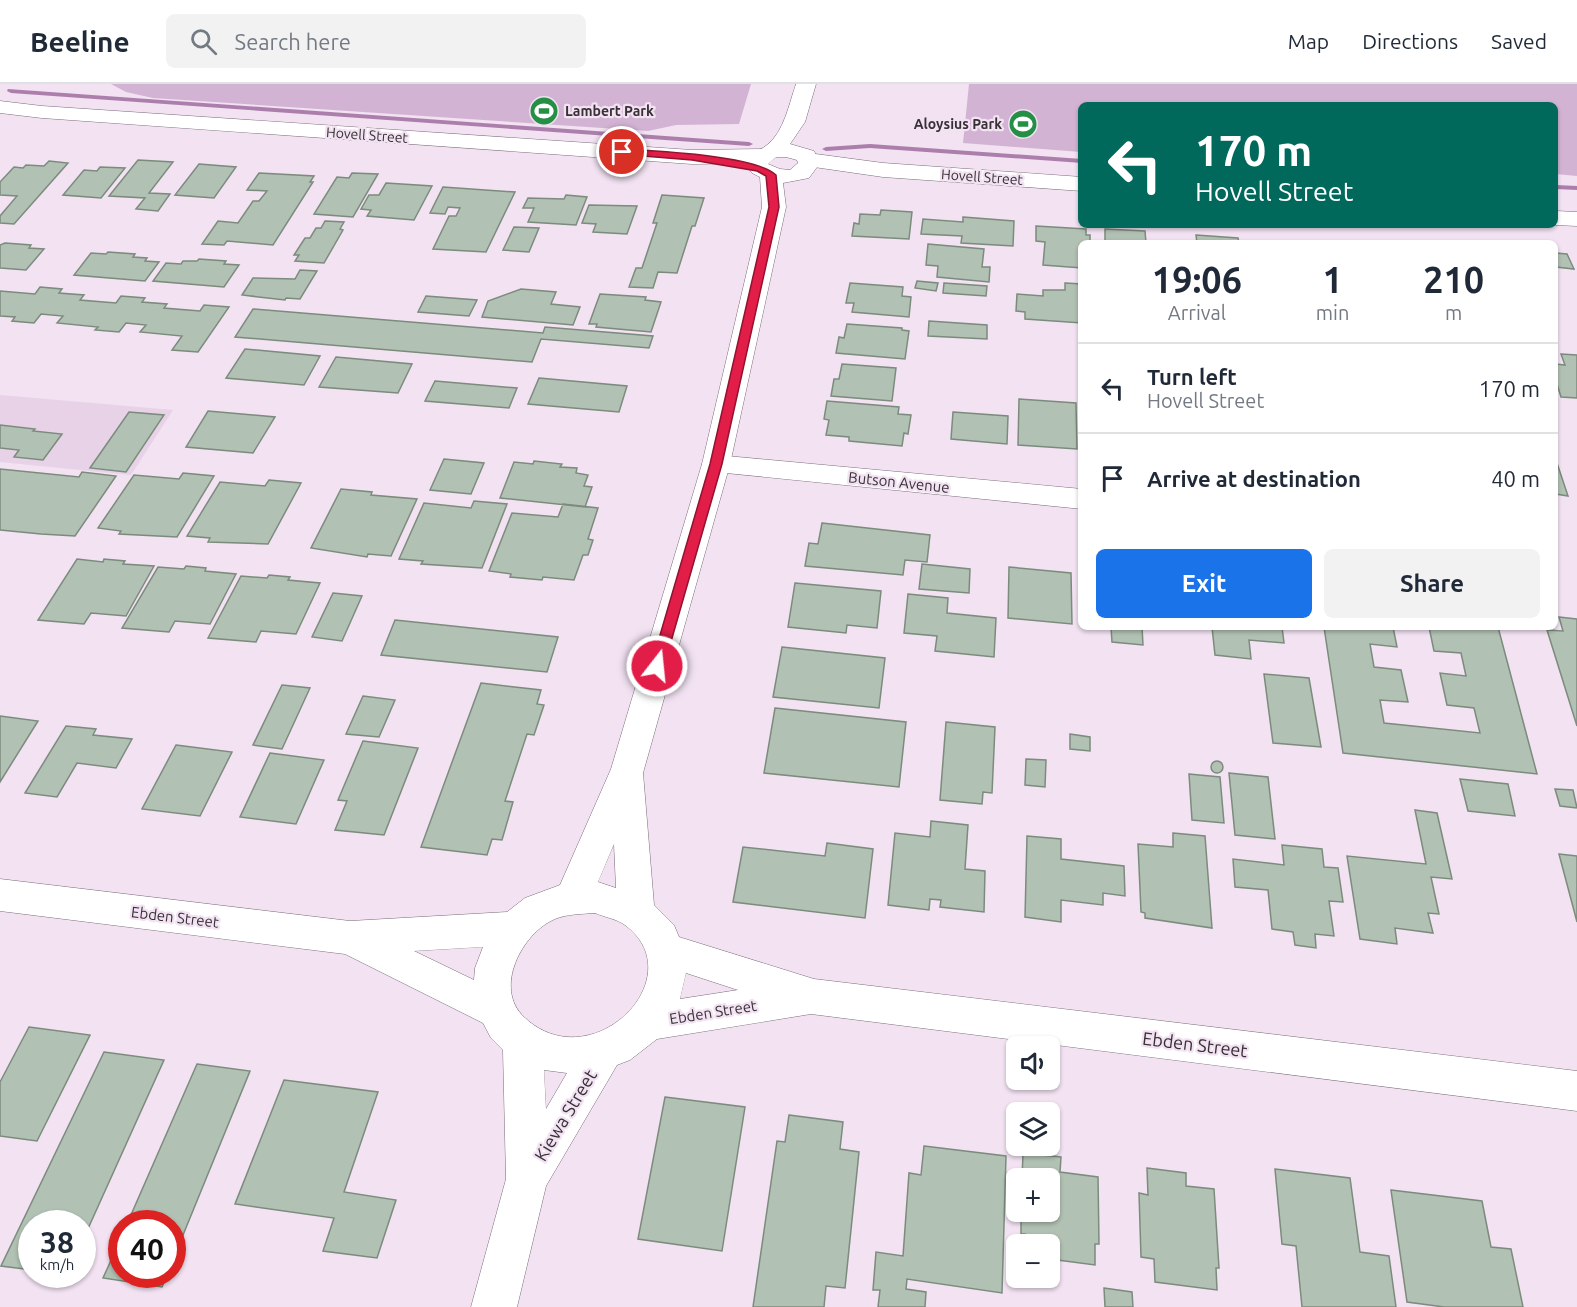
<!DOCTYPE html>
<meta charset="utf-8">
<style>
body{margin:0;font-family:Ubuntu,sans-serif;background:#f2f2f3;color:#1f2937;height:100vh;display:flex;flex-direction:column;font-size:22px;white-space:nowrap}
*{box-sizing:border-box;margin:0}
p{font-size:20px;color:#747a83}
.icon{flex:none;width:33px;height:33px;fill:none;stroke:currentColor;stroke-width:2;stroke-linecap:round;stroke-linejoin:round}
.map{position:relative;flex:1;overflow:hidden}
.drawer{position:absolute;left:1078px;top:156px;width:480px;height:390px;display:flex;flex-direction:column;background:#fff;border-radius:9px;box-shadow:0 2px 4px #0004}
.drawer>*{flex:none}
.banner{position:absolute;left:1078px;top:18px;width:480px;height:126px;border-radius:9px;box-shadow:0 2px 4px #0004;background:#00695c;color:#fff;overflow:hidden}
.fabs{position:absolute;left:1006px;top:952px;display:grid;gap:12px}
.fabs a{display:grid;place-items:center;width:54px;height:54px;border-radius:9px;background:#fff;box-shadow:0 2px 4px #0004;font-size:30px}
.speed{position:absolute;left:18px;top:1126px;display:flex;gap:12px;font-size:30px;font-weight:700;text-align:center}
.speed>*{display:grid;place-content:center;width:78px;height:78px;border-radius:50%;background:#fff;box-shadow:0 2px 4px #0004;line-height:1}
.speed small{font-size:15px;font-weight:400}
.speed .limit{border:9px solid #d22;background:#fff;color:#111}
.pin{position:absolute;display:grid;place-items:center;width:51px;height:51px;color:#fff;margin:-26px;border:3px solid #fff;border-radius:50%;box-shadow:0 2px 6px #0007}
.me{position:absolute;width:66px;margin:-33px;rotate:16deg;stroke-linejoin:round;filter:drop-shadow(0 0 4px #0008)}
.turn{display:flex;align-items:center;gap:21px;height:126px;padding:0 18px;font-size:27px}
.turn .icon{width:78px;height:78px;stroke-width:2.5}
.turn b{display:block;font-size:42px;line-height:51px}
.eta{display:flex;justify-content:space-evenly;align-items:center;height:102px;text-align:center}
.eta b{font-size:36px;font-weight:700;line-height:42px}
.action{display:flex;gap:12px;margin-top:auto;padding:12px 18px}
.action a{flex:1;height:69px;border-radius:9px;background:#1a73e8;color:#fff;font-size:24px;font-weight:700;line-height:69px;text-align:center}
.action a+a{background:#f2f2f3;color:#1f2937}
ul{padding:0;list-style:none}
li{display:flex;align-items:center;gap:18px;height:90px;padding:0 18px;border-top:2px solid #e0e1e3}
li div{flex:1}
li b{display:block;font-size:22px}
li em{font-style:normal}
header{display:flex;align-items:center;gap:36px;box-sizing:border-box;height:84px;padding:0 30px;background:#fff;border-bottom:2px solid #e0e1e3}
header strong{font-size:28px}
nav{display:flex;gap:33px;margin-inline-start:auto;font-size:21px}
.search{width:420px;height:54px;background:#f2f2f3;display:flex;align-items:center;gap:15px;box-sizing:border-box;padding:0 21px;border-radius:9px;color:#747a83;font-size:22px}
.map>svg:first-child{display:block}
.built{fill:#e7d2e7}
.green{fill:#d3b3d3}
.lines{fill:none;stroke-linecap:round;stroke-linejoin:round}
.stream{fill:#ac7eac;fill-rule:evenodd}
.building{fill:#b1c1b3;stroke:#7c8b7e;stroke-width:1.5}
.minor-casing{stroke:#7a6d7a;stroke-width:1}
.tertiary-casing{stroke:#7a6d7a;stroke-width:1}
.minor{fill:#fff;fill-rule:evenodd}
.tertiary{fill:#fff;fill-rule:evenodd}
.route{fill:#e11d48;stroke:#92132f;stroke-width:1.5}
.labels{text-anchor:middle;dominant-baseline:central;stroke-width:4.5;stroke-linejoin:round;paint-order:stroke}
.far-poi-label{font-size:14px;font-weight:bold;fill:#373136;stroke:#f2e2f2;text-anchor:start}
.far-street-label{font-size:14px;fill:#373136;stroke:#f2e2f2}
.street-label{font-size:15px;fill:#373136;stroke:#f2e2f2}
.near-street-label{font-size:18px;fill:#373136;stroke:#f2e2f2}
</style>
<header>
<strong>Beeline</strong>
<div class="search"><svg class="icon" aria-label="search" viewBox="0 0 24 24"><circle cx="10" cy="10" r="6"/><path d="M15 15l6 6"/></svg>Search here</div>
<nav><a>Map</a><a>Directions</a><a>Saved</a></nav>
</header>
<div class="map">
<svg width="1577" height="1223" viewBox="0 0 1577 1223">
<rect width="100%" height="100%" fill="#f2e2f2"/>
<path class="built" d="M0,311L173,326L131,391L0,378Z"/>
<path class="green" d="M111,0H751L739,40L676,41L648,47L153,14L126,8Z
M969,0H1577V92L1556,90V21H1082L1081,68L963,59Z"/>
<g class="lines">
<path class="stream" d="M8,5L749,58L753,60L749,62L11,9L7,7Z
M870,60L1082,75V79L870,64L826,67L822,65L826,63Z
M1556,101L1577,102V106L1556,105Z"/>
</g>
<path class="building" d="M138,76L173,78L149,109L170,110L158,127L136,125L145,114L109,112Z
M49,77L68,79L14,140L0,139V132L17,112L0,111V98L14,83L23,84L26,81L44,82Z
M199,80L236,83L214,114L175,111Z
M100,83L125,84L101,114L63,111L84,86L97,87Z
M259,89L314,92L310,98H313L273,161L227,157L224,161L202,160L218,137L238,139L253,117H259L267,107L247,106Z
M352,89L378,90L353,133L314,130L337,93L349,94Z
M386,99L432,102L414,136L367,132L371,126L361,125L369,111H379Z
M443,103L515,108L486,168L433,165L449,132H456L460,124L448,123L445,130L430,129Z
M566,111L587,113L576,141L528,138L534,124H523L528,114L564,115Z
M662,111L704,114L695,142H692L677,189L658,188L653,204L629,203L636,184H642L657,139H653Z
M589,121L637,122L627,150L593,148L596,140L582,139Z
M881,126L912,128L909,155L852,152L854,139L859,140L860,130L880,131Z
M963,133L1014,137L1013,162L961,159L962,152L921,150L923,135L963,138Z
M325,137L344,138L340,145L343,146L324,179L295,177L299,171H294L305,154H310L316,144H321Z
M1036,142L1086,145V151H1090V159H1082V184L1043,181L1045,158L1036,157Z
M514,143L539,144L529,168L503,166Z
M1105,145L1145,147L1146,159H1105Z
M1196,151L1238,154L1239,159H1197Z
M5,159L31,161L29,164L44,165L26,186L0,184V161Z
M928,160L984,165L982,183H990L989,198L937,193L938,182L926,181Z
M108,168L135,170L133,173L147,174L145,177L159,178L145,197L74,191L91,169L106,170Z
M1556,169L1567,170L1574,185L1556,183Z
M199,175L226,177L224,180L239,181L224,203L153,197L166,179L181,180L183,177H197Z
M300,186L317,187L300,215L286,214L285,216L242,211L253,194L295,195Z
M917,197L938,199L936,207L915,204Z
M850,199L903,203L902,212L911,213L909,233L852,228L854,219H846Z
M944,199L987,202L986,212L943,209Z
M1065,199L1082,200V239L1025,235V228L1016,227L1017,210L1043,212V206H1065Z
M40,203L62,205L59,209L84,211L80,216L116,219L121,212L145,214L142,218L167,220L164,224L200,227L204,221L229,223L198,268L172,266L182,252L140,248L146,241L126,239L119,248L95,246L98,243L57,239L63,232L41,230L34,239L12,237L15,233L0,232V207L35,210Z
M521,205L556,208L551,220L580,223L573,241L482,233L488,217Z
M600,210L646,213L645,216L661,218L651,248L596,243L597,240H589Z
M426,212L477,216L469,232L418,228Z
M253,225L543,249L545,243L653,252L649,264L541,255L532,278L235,253Z
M929,237L987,241V255L928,252Z
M847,240L902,244V246L909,247L905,275L836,269L839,253L844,254Z
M245,265L320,272L304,301L226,294Z
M1561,270L1577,271V314L1561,313L1556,297V280L1565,281Z
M336,273L412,280L398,309L319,303Z
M842,280L896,284L892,317L831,312L834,295H839Z
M539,294L627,302L619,328L528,320Z
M435,297L517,304L509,324L425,317Z
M1019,315L1076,319L1077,365L1018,361Z
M827,317L899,323L898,330L911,331L908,350L904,349L902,362L849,357V353L826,351L829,336L824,335Z
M208,327L275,333L253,369L186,363Z
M129,328L164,331L126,388L90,384Z
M953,328L1008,332L1007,360L951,355Z
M0,341L35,345L33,347L62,350L43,376L14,373L19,366L0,364Z
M444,375L484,379L471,410L430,406Z
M1556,376L1568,412L1556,410Z
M534,377L562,380L560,383L577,384L576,389L588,391L584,402L592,403L585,423L500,414L514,378L533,380Z
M0,385L79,393L82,388L116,392L75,452L41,450L0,446Z
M183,389L214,392L177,453L119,450L121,447L98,444L134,391L179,395Z
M269,396L301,399L268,460L208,458L210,454L187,452L220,398L265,402Z
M341,405L372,408L371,411L417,415L391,472L368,470L367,473L311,464Z
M474,417L507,420L482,484L421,480L423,477L399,475L424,419L471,424Z
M563,420L598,424L588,455L593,456L588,471H583L574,496L543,493L542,496L510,493L511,490L489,487L512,429L558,433Z
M822,439L930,451L927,478L905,476L903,491L805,482L809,459L818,460Z
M77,475L103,478L104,475L125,477L123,480L154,482L126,532L91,529L84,540L38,536Z
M922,480L970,485L969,509L919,505Z
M186,482L206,484L205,487L236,490L210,540L175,537L169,548L122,544L158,483L184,485Z
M1009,483L1071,489L1072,540L1008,534Z
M269,491L290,493L288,496L320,499L296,550L261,547L256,558L208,554L241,492L267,494Z
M795,499L881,507L877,544L847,541L846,549L788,543Z
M333,509L362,512L342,557L312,553Z
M908,510L948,514L947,529L996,534L994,573L935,567L937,552L904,549Z
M1559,533L1577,535V642L1547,546L1563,547Z
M395,536L558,553L547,588L381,571Z
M1111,543H1142L1143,561L1112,558Z
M1212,543H1282L1284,559L1249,556L1251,575L1215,571Z
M1324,543H1393L1397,563L1370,560L1374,583L1401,586L1408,618L1380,616L1384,639L1480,649L1474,624L1447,621L1440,589L1466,592L1461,569L1434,567L1429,543H1498L1537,690L1343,669Z
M782,563L885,574L879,624L773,613Z
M1264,590L1309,594L1321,663L1273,659Z
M481,599L541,606L537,620L544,621L534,651L527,650L505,717L513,718L502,756L492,755L487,771L421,763Z
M282,601L310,604L282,665L253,661Z
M363,612L395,616L379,653L346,650Z
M775,624L906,638L899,703L764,689Z
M0,632L38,637L0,698Z
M946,638L995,643L992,709L983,708L982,720L940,716Z
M66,642L96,645L93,651L132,655L116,684L77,679L57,713L25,709Z
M1070,650L1090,653V667L1070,665Z
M363,657L418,664L384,751L335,746L347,717L338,716Z
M176,661L232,668L200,732L142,725Z
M270,669L324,676L296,740L240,733Z
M1026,675L1046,676L1045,703L1025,701Z
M1211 683a6 6 0 1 1 12 0a6 6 0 1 1-12 0Z
M1229,689L1268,693L1275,755L1235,751Z
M1189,690L1220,693L1224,739L1192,736Z
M1460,695L1508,700L1515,732L1468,727Z
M1555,705L1573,706L1577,724L1560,722Z
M1415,726L1437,729L1452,795L1431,793L1439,830L1428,829L1433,849L1395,844L1397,860L1360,855L1347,772L1426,780Z
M931,737L968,741L965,785L985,787L984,828L940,823L941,816L930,815L929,826L888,821L895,749L930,753Z
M1173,749L1205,752L1212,844L1145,834V829L1141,828L1138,760L1173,763Z
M1027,752L1061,755V775L1124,782L1125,812L1103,809V821L1061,816V838L1025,833Z
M827,759L873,765L865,834L733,818L743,763L825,772Z
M1282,761L1322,765L1324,783L1338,784L1343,818L1329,817L1334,852L1315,850L1316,864L1295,861L1293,848L1272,845L1268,806L1235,803L1233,775L1284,781Z
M1559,770L1577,772V838Z
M29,943L90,951L37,1057L0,1052V998Z
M104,968L164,976L82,1158V1140H32V1186L1,1182Z
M197,980L250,987L172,1178V1140H127Z
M284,996L378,1008L344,1108L396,1116L377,1174L323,1167L334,1134L235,1120Z
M665,1013L745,1023L722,1167L638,1155Z
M789,1031L843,1038L840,1065L859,1068L845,1204L826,1202L824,1223H753L777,1057L785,1058Z
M924,1062L1006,1072L1002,1209L907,1195L906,1205L926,1208L925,1223H878L880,1206H873L876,1168L903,1172L909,1089L921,1091Z
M1023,1069L1061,1073L1060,1088L1098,1093L1099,1160H1095V1181L1050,1175V1161H1025V1150H1021V1128H1050V1095H1022Z
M1147,1084L1186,1089V1102L1214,1105L1219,1184H1216L1217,1206L1155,1198L1154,1175L1141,1173L1139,1109L1148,1111Z
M1275,1085L1350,1094L1360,1168L1389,1172L1396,1223H1302L1296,1162L1282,1160Z
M1391,1106L1482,1117L1491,1163L1511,1165L1523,1223H1444L1407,1218Z
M122,1152V1191H167L162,1203L103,1194Z
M1104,1204L1132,1208L1133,1223H1105Z"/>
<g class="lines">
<g class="minor-casing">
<path id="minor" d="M0,17L42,22L692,66L762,65L770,67L773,72L770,77L762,79L692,80L42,34L0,29Z
M808,69L883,79L1082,93V107L883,93L800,81L797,76L800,71Z
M1556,127L1577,128V142L1556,141Z
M716,371L1082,405V425L706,387L702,380L706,373Z"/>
</g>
<g class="tertiary-casing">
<path id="tertiary" d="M796,0H816L805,38L790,60L814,67L820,79L809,94L783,99L786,123L730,380L643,689L654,821L674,841L679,853L814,895L1577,987V1027L811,930L657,955L630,976L617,981L546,1102L517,1223H471L506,1095L503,966L491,954L483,939L345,870L0,827V795L350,837L507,828L525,814L560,801L611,685L702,380L762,123L760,93L752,89L746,80C752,66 757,69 767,61C784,48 789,20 796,0ZM776,73H786L797,76L798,79L790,86L780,85L768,80ZM614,760L616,804L598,798ZM595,829C604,833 617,835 625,841C695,893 591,997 524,933C493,904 522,849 555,835C567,830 582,830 595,829ZM483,863L475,884L474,896L414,867ZM686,889L738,906L680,915ZM544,986L567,989L546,1025Z"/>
</g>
<use href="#minor" class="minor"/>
<use href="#tertiary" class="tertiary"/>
</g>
<path class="route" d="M622,65C654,67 754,71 776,91L779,123L722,380L664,582L657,587L651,582L710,380L769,123L766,92L757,87L692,76L619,70L618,68Z"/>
<defs>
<g id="stadium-disc" transform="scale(1.5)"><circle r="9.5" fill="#268f46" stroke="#f2e2f2"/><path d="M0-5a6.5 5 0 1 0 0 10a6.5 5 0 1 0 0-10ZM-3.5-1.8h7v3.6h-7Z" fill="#fff"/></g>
</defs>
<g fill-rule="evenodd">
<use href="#stadium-disc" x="544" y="27"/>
<use href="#stadium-disc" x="1023" y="40"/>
</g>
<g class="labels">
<g class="far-poi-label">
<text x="565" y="27">Lambert Park</text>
<text x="1002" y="40" text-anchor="end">Aloysius Park</text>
</g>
<g class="far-street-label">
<text transform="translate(367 51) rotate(4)">Hovell Street</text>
<text transform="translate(982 93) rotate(4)">Hovell Street</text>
</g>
<g class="street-label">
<text transform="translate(899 398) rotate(6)">Butson Avenue</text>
<text transform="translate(175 833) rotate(7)">Ebden Street</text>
<text transform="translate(713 928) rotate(-9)">Ebden Street</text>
</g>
<g class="near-street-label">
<text transform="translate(1195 960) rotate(7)">Ebden Street</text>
<text transform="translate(565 1031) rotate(-59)">Kiewa Street</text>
</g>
</g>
</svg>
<div class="fabs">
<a><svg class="icon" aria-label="sound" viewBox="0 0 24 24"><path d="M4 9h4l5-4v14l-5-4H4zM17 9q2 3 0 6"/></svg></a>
<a><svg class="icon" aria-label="layers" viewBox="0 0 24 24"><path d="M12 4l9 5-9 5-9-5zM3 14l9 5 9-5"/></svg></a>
<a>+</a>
<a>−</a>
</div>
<div class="speed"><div>38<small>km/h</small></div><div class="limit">40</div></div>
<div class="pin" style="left:622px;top:68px;background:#d93025"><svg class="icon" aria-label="arrive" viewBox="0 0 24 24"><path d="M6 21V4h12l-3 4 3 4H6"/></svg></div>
<svg class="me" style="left:657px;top:582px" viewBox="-20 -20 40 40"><circle r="17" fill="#e11d48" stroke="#fff" stroke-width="3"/><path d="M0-11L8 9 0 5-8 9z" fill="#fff"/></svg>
<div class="banner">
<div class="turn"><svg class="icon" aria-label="left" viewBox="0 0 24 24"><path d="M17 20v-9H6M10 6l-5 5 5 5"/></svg><div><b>170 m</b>Hovell Street</div></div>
</div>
<section class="drawer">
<div class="eta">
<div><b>19:06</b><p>Arrival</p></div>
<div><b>1</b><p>min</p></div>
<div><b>210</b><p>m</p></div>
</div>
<ul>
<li><svg class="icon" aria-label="left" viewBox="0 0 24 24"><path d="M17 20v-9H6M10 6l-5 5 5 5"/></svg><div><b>Turn left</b><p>Hovell Street</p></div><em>170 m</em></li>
<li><svg class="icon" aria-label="arrive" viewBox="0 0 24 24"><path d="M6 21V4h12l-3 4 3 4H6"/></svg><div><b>Arrive at destination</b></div><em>40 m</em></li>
</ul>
<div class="action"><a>Exit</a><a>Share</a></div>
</section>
</div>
